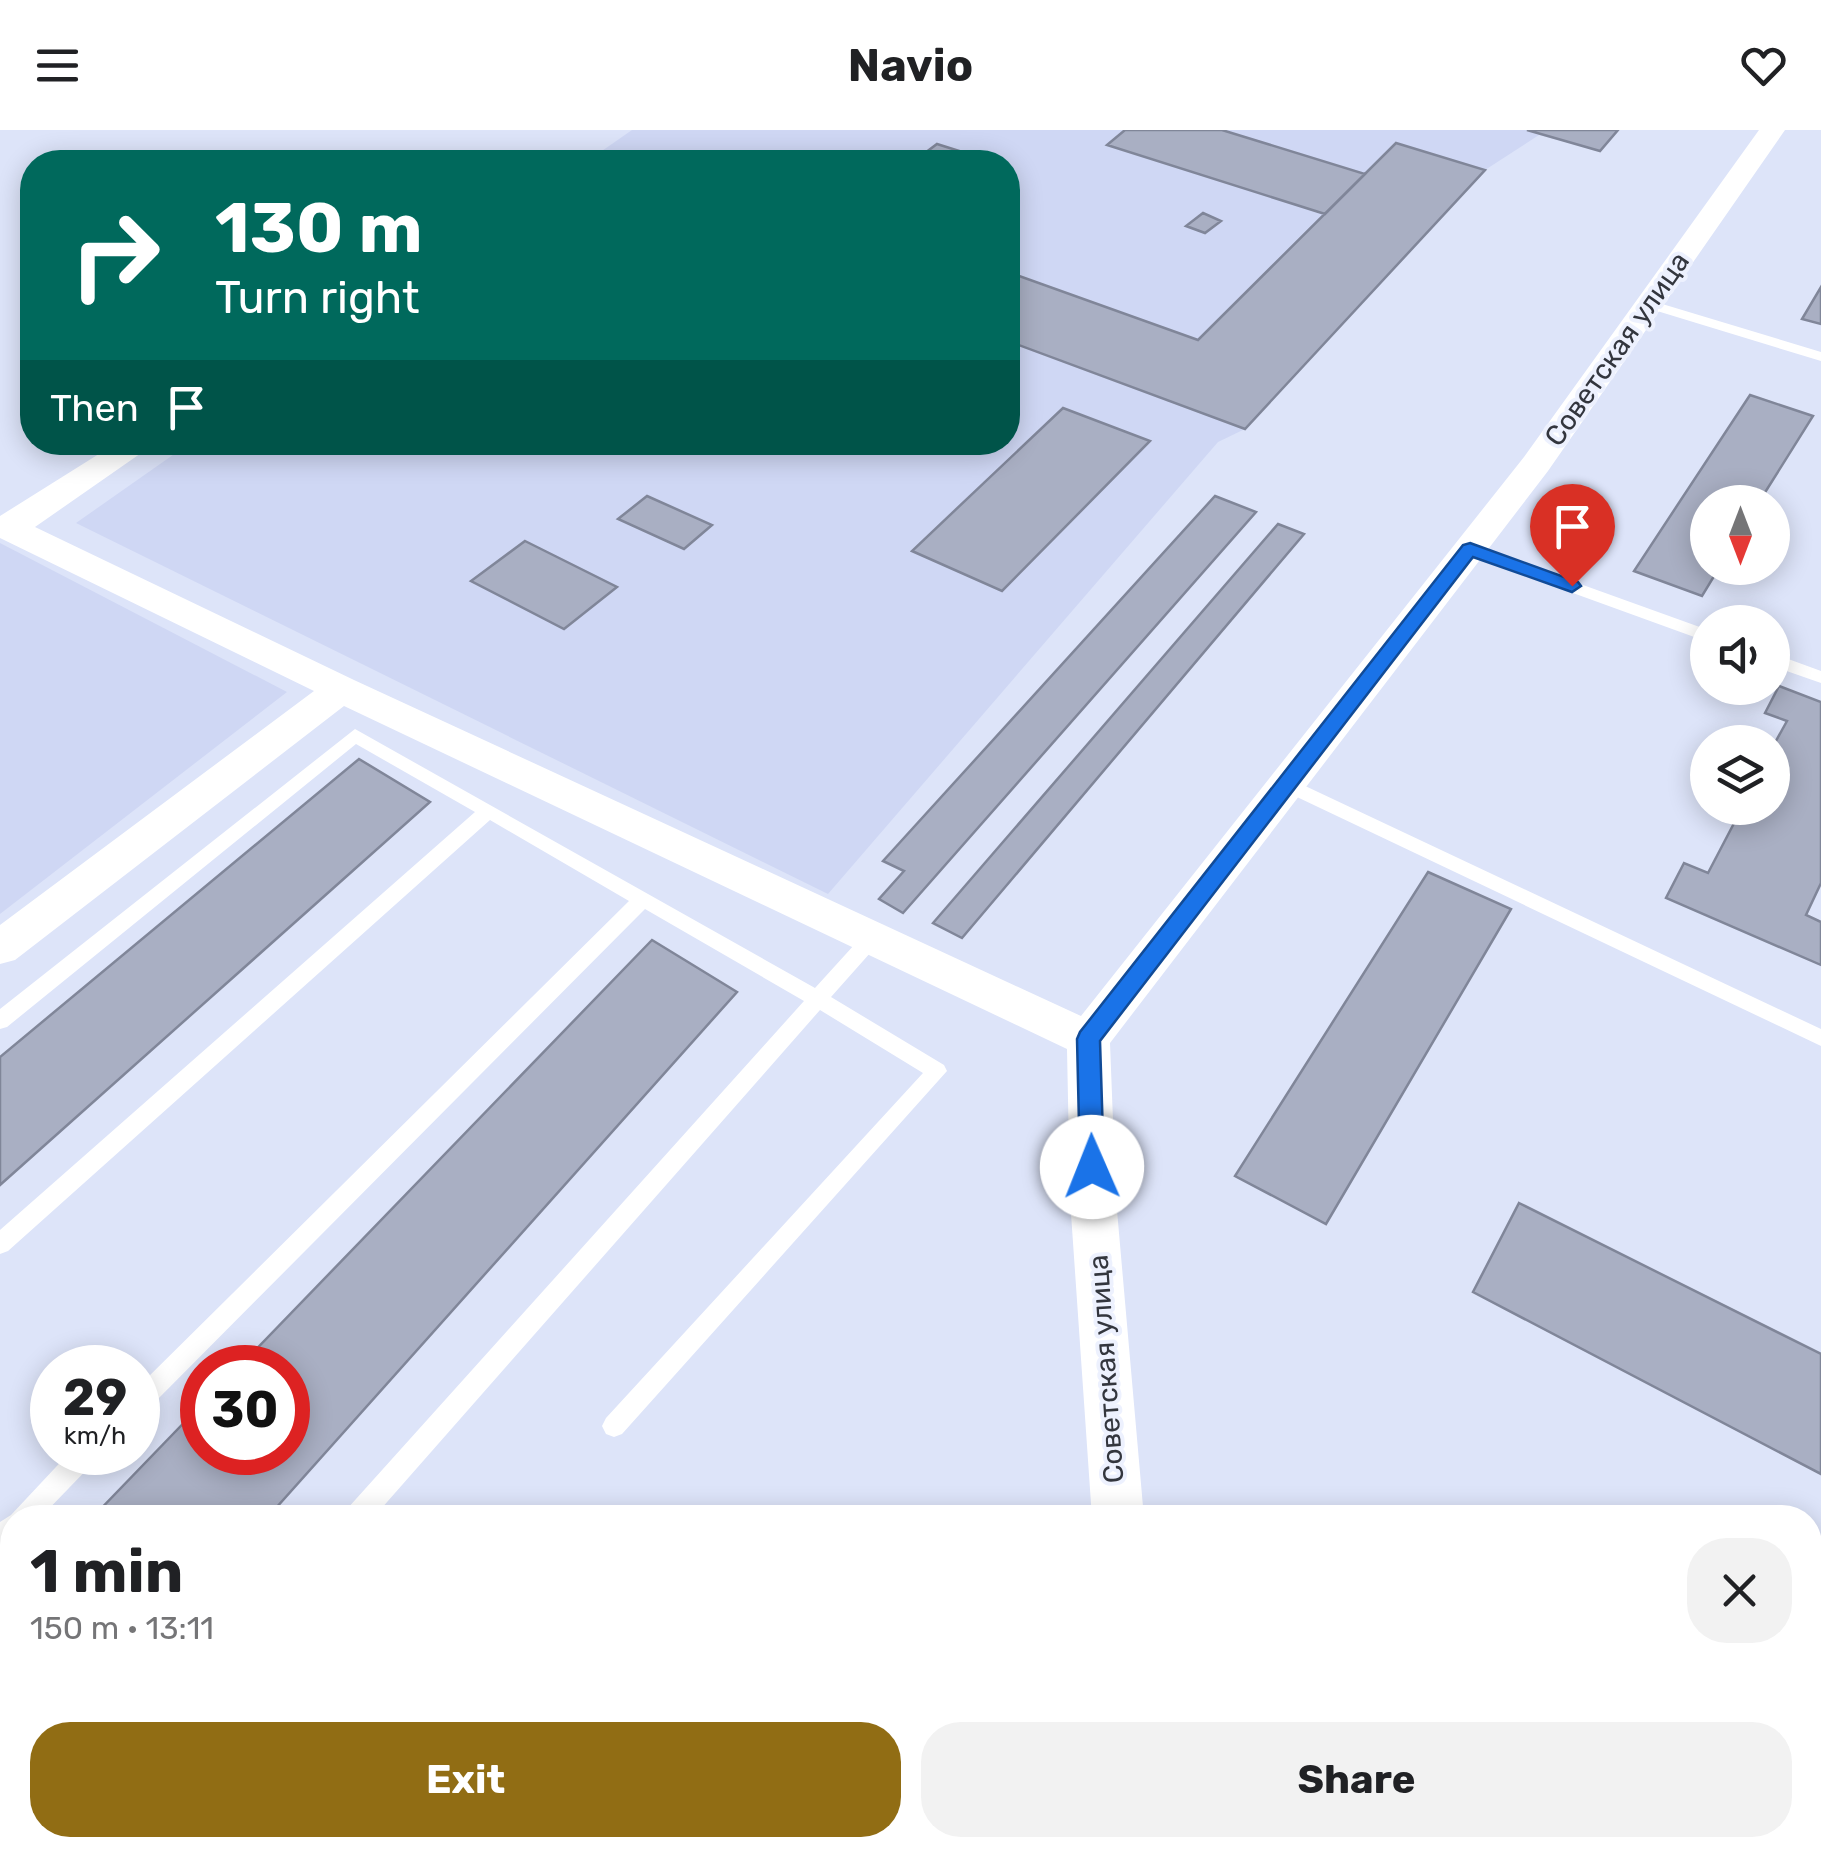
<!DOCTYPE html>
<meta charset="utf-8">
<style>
body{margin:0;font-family:Rubik,sans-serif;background:#f2f2f2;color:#202124;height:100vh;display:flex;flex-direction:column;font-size:38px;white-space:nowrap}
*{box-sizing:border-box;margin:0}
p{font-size:32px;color:#757577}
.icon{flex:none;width:55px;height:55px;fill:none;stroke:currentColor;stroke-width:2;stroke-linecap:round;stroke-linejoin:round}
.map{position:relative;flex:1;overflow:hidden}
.panel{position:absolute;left:0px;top:1375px;width:1822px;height:352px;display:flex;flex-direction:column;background:#fff;border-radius:40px 40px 0 0;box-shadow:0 5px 25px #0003}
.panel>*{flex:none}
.banner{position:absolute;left:20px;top:20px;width:1000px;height:305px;border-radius:40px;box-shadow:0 5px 25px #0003;background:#00695c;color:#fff;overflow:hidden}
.needle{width:65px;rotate:180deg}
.fabs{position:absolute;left:1690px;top:355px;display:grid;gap:20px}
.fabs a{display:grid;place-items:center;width:100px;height:100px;border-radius:50%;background:#fff;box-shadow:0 5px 25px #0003;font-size:50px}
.speed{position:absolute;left:30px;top:1215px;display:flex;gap:20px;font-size:50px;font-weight:700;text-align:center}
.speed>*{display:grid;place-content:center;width:130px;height:130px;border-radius:50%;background:#fff;box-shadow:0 5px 25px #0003;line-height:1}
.speed small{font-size:25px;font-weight:400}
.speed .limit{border:15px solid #d22;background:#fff;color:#111}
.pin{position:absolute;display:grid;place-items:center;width:85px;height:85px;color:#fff;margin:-102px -42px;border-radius:50% 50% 50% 0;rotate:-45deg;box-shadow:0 0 10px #0007}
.pin .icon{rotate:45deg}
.me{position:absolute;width:110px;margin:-55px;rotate:359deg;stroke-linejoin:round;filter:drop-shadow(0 0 8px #0008)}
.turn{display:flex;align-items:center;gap:35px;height:210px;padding:0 30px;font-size:45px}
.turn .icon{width:130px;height:130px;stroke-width:2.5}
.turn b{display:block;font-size:70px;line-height:85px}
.then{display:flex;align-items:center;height:95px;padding:0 30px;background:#0003;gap:20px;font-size:38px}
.round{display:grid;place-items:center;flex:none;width:105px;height:105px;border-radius:40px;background:#f2f2f2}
.summary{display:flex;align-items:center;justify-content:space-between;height:170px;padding:0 30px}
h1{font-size:60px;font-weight:700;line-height:75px}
.button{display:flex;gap:20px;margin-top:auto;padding:20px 30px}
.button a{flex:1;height:115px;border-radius:40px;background:#916d14;color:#fff;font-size:40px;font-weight:700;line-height:115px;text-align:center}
.button a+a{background:#f2f2f2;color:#202124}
header{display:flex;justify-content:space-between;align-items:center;height:130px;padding:0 30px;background:#fff;font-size:45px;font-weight:700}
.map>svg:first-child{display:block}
.built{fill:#cfd7f4}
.building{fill:#a9afc3;stroke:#808699;stroke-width:2.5}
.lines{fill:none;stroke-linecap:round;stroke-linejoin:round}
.service{fill:#fff;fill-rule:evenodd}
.minor{fill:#fff;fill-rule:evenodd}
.route{fill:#1a73e8;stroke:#114b97;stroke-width:2.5}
.labels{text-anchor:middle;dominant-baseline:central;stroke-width:8;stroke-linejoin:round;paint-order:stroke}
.street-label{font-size:28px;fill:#33363e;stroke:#edf1fe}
</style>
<header><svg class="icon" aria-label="menu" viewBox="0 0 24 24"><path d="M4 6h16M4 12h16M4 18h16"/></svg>Navio<svg class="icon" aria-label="heart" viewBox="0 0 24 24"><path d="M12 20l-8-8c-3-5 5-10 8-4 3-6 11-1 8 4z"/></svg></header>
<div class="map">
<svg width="1821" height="1727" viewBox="0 0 1821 1727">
<rect width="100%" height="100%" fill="#dde4f9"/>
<path class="built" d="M632,0H1618L1600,21L1539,5L1485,40L1245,299L1218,312L828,764L76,393L190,313L1008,312V32H586Z
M0,413L287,562L0,784Z"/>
<path class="building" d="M1125,0H1222L1365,44L1325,84L1107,15Z
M1527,0H1618L1600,21Z
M1396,13L1485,40L1245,299L1008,211V142L1198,210Z
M937,14L994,32H913Z
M1203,83L1221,91L1205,103L1186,96Z
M1821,157V194L1802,189Z
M1750,265L1813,286L1759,372H1708V438H1719L1702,466L1634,441Z
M1063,278L1150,311L1002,461L912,421Z
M647,366L712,395L684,419L618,389Z
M1215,366L1256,382L903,783L879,769L904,741L883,731Z
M1278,394L1304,404L962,808L933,793Z
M525,411L617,457L564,499L471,451Z
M1779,556L1821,572V753L1806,785L1821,792V835L1666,768L1684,733L1708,743L1742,678H1772V618L1787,591L1765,583Z
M359,629L430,672L0,1055V927Z
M1428,742L1511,779L1326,1094L1235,1046Z
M652,810L737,862L267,1388H92L202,1274V1322H288V1238H238Z
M1519,1073L1821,1224V1344L1473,1162Z
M0,1480L12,1492V1648L0,1661Z"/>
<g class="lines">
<path class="service" d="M1649,170L1821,222V231L1644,177L1642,174Z
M1469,414L1708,500V512L1463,423L1461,419Z
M1772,523L1821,541V553L1772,536Z
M355,599L815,858L865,803H879L882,808L879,813L831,867L944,935L947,941L622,1304L614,1307L606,1304L602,1296L606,1288L923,943L820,880L373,1388H344L347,1379L804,871L645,779L146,1281L138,1284V1257L629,771L490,690L8,1121L0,1124V1100L475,682L356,614L7,897L0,899V879Z
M1284,646L1821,899V916L1278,658L1275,653Z
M70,1322H99L96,1330L40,1388H12V1415L0,1422V1392L11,1385Z
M47,1715H79L73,1727H41Z"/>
<path class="minor" d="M1759,0H1785L1548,341L1110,913L1116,1069L1144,1388H1092L1070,1069L1067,919L344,576L15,830L0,834V795L314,561L0,408V386L118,312H157L35,397L354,550L1081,886L1524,327Z
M556,20L565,22L569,28L566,32H537Z
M1114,1715H1172L1173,1727H1115Z"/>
</g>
<path class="route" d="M1470,413L1578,452L1581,456L1572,462L1473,427L1100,911L1104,1037L1100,1045L1092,1048L1083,1045L1080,1037L1077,909L1080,902L1463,415Z"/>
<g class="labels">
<g class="street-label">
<text transform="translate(1617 219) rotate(-55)">Советская улица</text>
<text transform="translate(1106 1239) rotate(-94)">Советская улица</text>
</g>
</g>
</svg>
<div class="fabs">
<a><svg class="needle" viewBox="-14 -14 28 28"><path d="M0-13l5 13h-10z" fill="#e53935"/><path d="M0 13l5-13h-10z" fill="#757577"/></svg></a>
<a><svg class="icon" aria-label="sound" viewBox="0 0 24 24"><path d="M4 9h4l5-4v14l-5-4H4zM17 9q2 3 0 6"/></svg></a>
<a><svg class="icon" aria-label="layers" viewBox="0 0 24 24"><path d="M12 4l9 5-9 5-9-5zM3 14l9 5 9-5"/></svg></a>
</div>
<div class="speed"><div>29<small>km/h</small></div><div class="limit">30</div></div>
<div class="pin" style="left:1572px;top:456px;background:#d93025"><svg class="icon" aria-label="arrive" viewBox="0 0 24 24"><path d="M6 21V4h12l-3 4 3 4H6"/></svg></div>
<svg class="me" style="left:1092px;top:1037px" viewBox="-20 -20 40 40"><circle r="19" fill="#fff"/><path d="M0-13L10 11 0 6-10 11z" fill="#1a73e8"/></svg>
<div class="banner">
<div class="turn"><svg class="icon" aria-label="right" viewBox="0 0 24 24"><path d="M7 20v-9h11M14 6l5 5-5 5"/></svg><div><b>130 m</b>Turn right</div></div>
<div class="then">Then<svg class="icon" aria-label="arrive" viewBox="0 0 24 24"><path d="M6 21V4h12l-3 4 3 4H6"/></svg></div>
</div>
<section class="panel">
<div class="summary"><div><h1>1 min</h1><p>150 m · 13:11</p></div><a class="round"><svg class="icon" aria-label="close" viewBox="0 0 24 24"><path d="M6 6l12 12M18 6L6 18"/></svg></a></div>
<div class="button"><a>Exit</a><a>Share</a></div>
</section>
</div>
